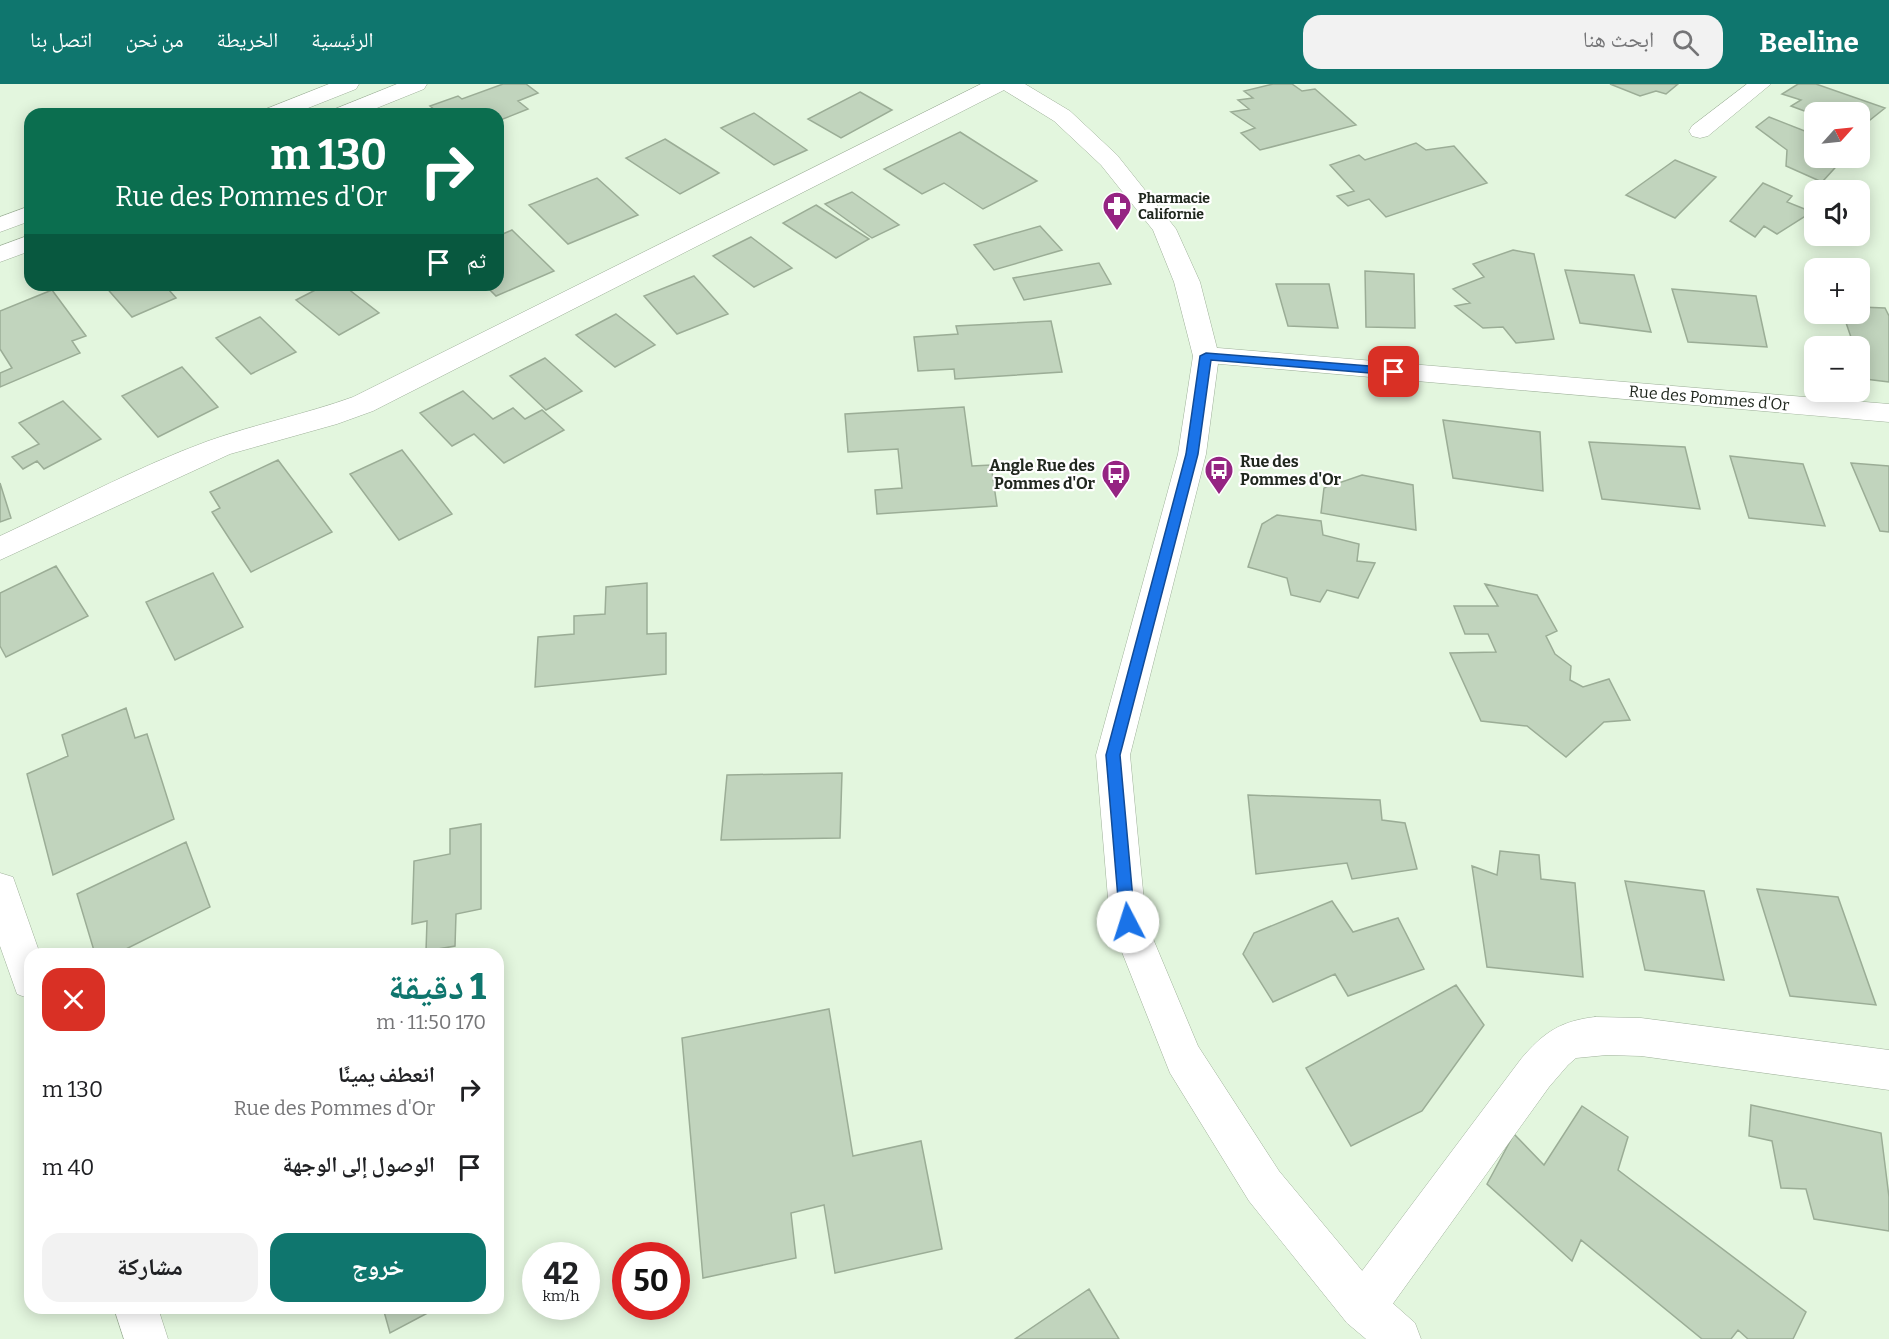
<!DOCTYPE html>
<html lang="ar">
<meta charset="utf-8">
<style>
body{margin:0;font-family:Bitter,"Noto Naskh Arabic",serif;background:#f2f2f2;color:#202124;direction:rtl;height:100vh;display:flex;flex-direction:column;font-size:22px;white-space:nowrap}
*{box-sizing:border-box;margin:0}
p{font-size:20px;color:#757577}
.icon{flex:none;width:33px;height:33px;fill:none;stroke:currentColor;stroke-width:2;stroke-linecap:round;stroke-linejoin:round}
.map{position:relative;flex:1;overflow:hidden;direction:ltr}
.drawer{position:absolute;left:24px;top:864px;width:480px;height:366px;display:flex;flex-direction:column;background:#fff;border-radius:18px;box-shadow:0 3px 15px #0003;direction:rtl}
.drawer>*{flex:none}
.guide{position:absolute;left:24px;top:24px;width:480px;height:183px;border-radius:18px;box-shadow:0 3px 15px #0003;direction:rtl;background:#0b6e4f;color:#fff;overflow:hidden}
.needle{width:39px;rotate:63deg}
.tools{position:absolute;left:1804px;top:18px;display:grid;gap:12px}
.tools a{display:grid;place-items:center;width:66px;height:66px;border-radius:12px;background:#fff;box-shadow:0 3px 15px #0003;font-size:30px}
.speed{position:absolute;left:522px;top:1158px;display:flex;gap:12px;font-size:30px;font-weight:700;text-align:center}
.speed>*{display:grid;place-content:center;width:78px;height:78px;border-radius:50%;background:#fff;box-shadow:0 3px 15px #0003;line-height:1}
.speed small{font-size:15px;font-weight:400}
.speed .limit{border:9px solid #d22;background:#fff;color:#111}
.pin{position:absolute;display:grid;place-items:center;width:51px;height:51px;color:#fff;margin:-26px;border-radius:12px;box-shadow:0 3px 9px #0006}
.me{position:absolute;width:66px;margin:-33px;rotate:355deg;stroke-linejoin:round;filter:drop-shadow(0 0 4px #0008)}
.turn{display:flex;align-items:center;gap:21px;height:126px;padding:0 18px;font-size:27px}
.turn .icon{width:78px;height:78px;stroke-width:2.5}
.turn b{display:block;font-size:42px;line-height:51px}
.then{display:flex;align-items:center;height:57px;padding:0 18px;background:#0003;gap:12px;font-size:22px}
.round{display:grid;place-items:center;flex:none;width:63px;height:63px;border-radius:18px;background:#f2f2f2}
.summary{display:flex;align-items:center;justify-content:space-between;height:102px;padding:0 18px}
h1{font-size:36px;font-weight:800;line-height:45px;color:#0f766e}
.button{display:flex;gap:12px;margin-top:auto;padding:12px 18px}
.button a{flex:1;height:69px;border-radius:18px;background:#0f766e;color:#fff;font-size:24px;font-weight:800;line-height:69px;text-align:center}
.button a+a{background:#f2f2f2;color:#202124}
ul{padding:0;list-style:none}
li{display:flex;align-items:center;gap:18px;height:78px;padding:0 18px}
li div{flex:1}
li b{display:block;font-size:22px}
li em{font-style:normal}
header{display:flex;align-items:center;gap:36px;box-sizing:border-box;height:84px;padding:0 30px;background:#0f766e;color:#fff}
header strong{font-size:28px}
nav{display:flex;gap:33px;margin-inline-start:auto;font-size:21px}
.search{width:420px;height:54px;background:#f2f2f2;display:flex;align-items:center;gap:15px;box-sizing:border-box;padding:0 21px;border-radius:18px;color:#757577;font-size:22px}
.map>svg:first-child{display:block}
.building{fill:#c1d4bd;stroke:#9bad96;stroke-width:1.5}
.lines{fill:none;stroke-linecap:round;stroke-linejoin:round}
.minor-casing{stroke:#9fb19a;stroke-width:1}
.major-casing{stroke:#9fb19a;stroke-width:1}
.minor{fill:#fff;fill-rule:evenodd}
.major{fill:#fff;fill-rule:evenodd}
.route{fill:#1a73e8;stroke:#114b97;stroke-width:1.5}
.labels{text-anchor:middle;dominant-baseline:central;stroke-width:4.5;stroke-linejoin:round;paint-order:stroke}
.far-poi-label{font-size:14px;font-weight:bold;fill:#20271e;stroke:#fff;text-anchor:start}
.street-label{font-size:16px;fill:#20271e;stroke:#fff}
.poi-label{font-size:16px;font-weight:bold;fill:#20271e;stroke:#fff;text-anchor:start}
</style>
<header>
<strong>Beeline</strong>
<div class="search"><svg class="icon" aria-label="search" viewBox="0 0 24 24"><circle cx="10" cy="10" r="6"/><path d="M15 15l6 6"/></svg>ابحث هنا</div>
<nav><a>الرئيسية</a><a>الخريطة</a><a>من نحن</a><a>اتصل بنا</a></nav>
</header>
<div class="map">
<svg width="1889" height="1255" viewBox="0 0 1889 1255">
<rect width="100%" height="100%" fill="#e3f6de"/>
<path class="building" d="M503,0H526L538,9L518,17L528,25L498,37V30H440L430,22L458,12L462,15Z
M1273,0H1292L1302,7L1315,5L1356,41L1260,66L1241,49L1255,44L1231,28L1249,25L1238,16L1253,14L1244,7Z
M1610,0H1678L1666,10L1656,7L1640,12Z
M1798,0H1816L1885,24L1860,44V28H1833L1825,25L1821,28H1815V31L1791,22L1801,16L1782,10Z
M860,8L892,26L841,54L808,35Z
M754,29L807,66L774,81L721,44Z
M1769,33L1815,51V74H1844L1822,98L1786,82L1787,66L1756,43Z
M960,48L1037,97L983,125L944,99L922,110L884,85Z
M665,55L719,89L680,110L626,74Z
M1416,59L1426,66L1454,62L1487,99L1386,133L1369,115L1348,122L1337,112L1354,107L1330,81L1359,71L1365,76Z
M1675,76L1716,93L1675,134L1626,111Z
M597,94L638,131L568,160L529,121Z
M1763,99L1792,112L1787,118L1812,128L1777,150L1764,142L1755,153L1730,137Z
M852,108L899,141L872,154L825,120Z
M816,121L869,155L836,174L783,139Z
M1040,142L1062,166L994,186L974,161Z
M512,146L554,187L496,212L485,201H498V152Z
M751,153L792,184L754,203L713,172Z
M1513,166L1534,170L1554,255L1516,259L1503,243L1483,244L1455,222L1470,219L1453,205L1484,193L1473,180Z
M1099,179L1111,200L1024,216L1013,194Z
M1565,186L1634,191L1651,248L1580,239Z
M1365,187L1414,190L1415,244L1366,243Z
M694,192L728,230L677,250L644,212Z
M1276,200H1329L1338,244L1288,242Z
M104,201H180L169,206L176,214L132,233Z
M325,201H343L379,229L339,251L296,216Z
M1672,205L1756,212L1767,263L1688,258Z
M52,206L86,252L72,257L80,269L0,303V289L12,284L0,265V227Z
M1860,223L1885,224L1889,232V298L1865,295L1860,281V262H1854L1843,230H1860Z
M616,230L655,261L615,283L576,251Z
M260,233L296,268L251,290L216,254Z
M1051,237L1062,288L955,295L954,285L918,287L914,253L958,250L956,242Z
M545,274L582,307L546,326L510,292Z
M182,283L218,323L158,353L122,312Z
M463,307L493,335L513,324L525,335L542,326L564,346L504,379L474,350L452,362L420,329Z
M63,317L101,355L44,385L37,377L23,385L12,373L39,360L19,339Z
M964,323L972,382L991,381L997,422L877,430L875,406L902,404L898,365L848,368L845,330Z
M1443,336L1540,348L1543,407L1453,394Z
M1589,358L1685,363L1700,425L1602,415Z
M402,366L452,430L399,456L350,390Z
M1730,372L1803,380L1825,442L1749,434Z
M278,376L332,448L251,488L212,428L220,424L210,408Z
M1851,379L1889,382V448L1880,447Z
M1362,391L1413,401L1416,446L1321,429L1324,404Z
M0,399L11,434L0,438Z
M1277,431L1321,437L1323,451L1359,460L1357,477L1375,479L1358,514L1327,506L1320,518L1291,511L1287,494L1248,483L1262,440Z
M56,482L88,532L6,573L0,562V509Z
M213,489L243,543L175,576L146,518Z
M647,499V550L666,549V590L535,603L538,553L574,550V532L605,530L606,503Z
M1485,500L1537,511L1557,547L1546,552L1555,570L1571,582L1570,596L1583,603L1609,595L1630,636L1604,638L1566,673L1527,642L1481,637L1450,569L1496,568L1488,550H1465L1454,522H1498Z
M126,624L135,654L147,650L174,735L53,791L27,690L68,672L62,651Z
M842,689L840,754L721,756L727,691Z
M1248,711L1380,716L1382,736L1405,739L1417,785L1352,795L1347,779L1256,790Z
M481,740V825L456,830L455,862L426,867L427,837L412,840L414,777L450,770V745Z
M186,758L210,823L116,870H95L77,810Z
M1500,767L1539,771L1541,795L1575,799L1583,893L1487,883L1472,782L1497,791Z
M1625,797L1704,807L1724,896L1645,886Z
M1757,805L1838,813L1876,921L1790,912Z
M1332,817L1353,848L1398,834L1424,885L1348,912L1335,890L1273,918L1243,870L1254,849Z
M1456,901L1484,941L1422,1027L1351,1062L1306,984Z
M829,925L853,1072L921,1057L942,1165L835,1189L824,1121L791,1129L796,1174L703,1194L682,954Z
M1751,1021L1881,1049L1889,1113V1147L1814,1135L1806,1105L1781,1104L1772,1057L1749,1052Z
M1582,1022L1628,1053L1618,1086L1806,1228L1793,1255H1748L1738,1246L1731,1255H1702L1581,1156L1572,1177L1487,1100L1514,1050L1544,1081Z
M1089,1205L1119,1255H1015Z
M383,1224H437L390,1249Z"/>
<g class="lines">
<g class="minor-casing">
<path id="minor" d="M981,0H1009L1006,5L373,327L337,340L230,370L0,476V452C69,420 137,383 208,357C256,340 306,330 353,313Z
M1747,0H1771L1708,52L1700,54L1692,52L1689,47L1692,42Z
M1206,263L1889,320V338L1197,278L1193,272L1197,266Z
M0,789L13,793L40,870H30V915L17,910L0,862Z
M1595,933L1641,934L1889,966V1006L1641,972L1607,971L1576,974L1568,981L1549,1003L1379,1239L1363,1245L1347,1239L1341,1223L1347,1207L1521,975C1543,949 1560,937 1595,933Z
M114,1224H158L168,1255H124Z"/>
</g>
<g class="major-casing">
<path id="major" d="M329,0H359L356,5L293,30H263L266,25Z
M397,0H427L424,5L362,30H332L335,25Z
M999,0H1025L1070,27L1117,71L1176,145L1200,198L1219,272L1206,370L1130,671L1146,838L1198,962L1279,1087L1379,1207L1415,1239L1421,1255H1366L1347,1239L1249,1117L1170,989L1110,838L1096,671L1178,370L1193,272L1174,198L1153,146L1101,81L1054,37L1002,5Z
M30,122V137L0,148V133Z
M30,151V167L0,178V162Z"/>
</g>
<use href="#minor" class="minor"/>
<use href="#major" class="major"/>
</g>
<path class="route" d="M1206,269L1394,284L1400,288L1394,291L1211,276L1198,370L1120,671L1135,838L1133,843L1128,845L1122,843L1120,838L1106,671L1186,370L1200,272Z"/>
<defs>
<g id="pharmacy-pin" transform="scale(1.5)"><path d="M0 17L-7.5 6A9.5 9.5 0 1 1 7.5 6Z" fill="#952482" stroke="#fff"/><path d="M-2-6h4v4h4v4h-4v4h-4v-4h-4v-4h4Z" fill="#fff"/></g>
<g id="bus-pin" transform="scale(1.5)"><path d="M0 17L-7.5 6A9.5 9.5 0 1 1 7.5 6Z" fill="#952482" stroke="#fff"/><path d="M-5-6H5V4H4V6H2V4H-2V6H-4V4H-5ZM-3.5-4V0h7V-4ZM-3.5 1.2v1.5H-2V1.2ZM2 1.2v1.5H3.5V1.2Z" fill="#fff"/></g>
</defs>
<g fill-rule="evenodd">
<use href="#pharmacy-pin" x="1117" y="122"/>
<use href="#bus-pin" x="1219" y="386"/>
<use href="#bus-pin" x="1116" y="390"/>
</g>
<g class="labels">
<g class="far-poi-label">
<text x="1138" y="114">Pharmacie<tspan x="1138" dy="16">Californie</tspan></text>
</g>
<g class="street-label">
<text transform="translate(1709 314) rotate(5)">Rue des Pommes d'Or</text>
</g>
<g class="poi-label">
<text x="1240" y="377">Rue des<tspan x="1240" dy="18">Pommes d'Or</tspan></text>
<text x="1095" y="381" text-anchor="end">Angle Rue des<tspan x="1095" dy="18">Pommes d'Or</tspan></text>
</g>
</g>
</svg>
<div class="tools">
<a><svg class="needle" viewBox="-14 -14 28 28"><path d="M0-13l5 13h-10z" fill="#e53935"/><path d="M0 13l5-13h-10z" fill="#757577"/></svg></a>
<a><svg class="icon" aria-label="sound" viewBox="0 0 24 24"><path d="M4 9h4l5-4v14l-5-4H4zM17 9q2 3 0 6"/></svg></a>
<a>+</a>
<a>−</a>
</div>
<div class="speed"><div>42<small>km/h</small></div><div class="limit">50</div></div>
<div class="pin" style="left:1394px;top:288px;background:#d93025"><svg class="icon" aria-label="arrive" viewBox="0 0 24 24"><path d="M6 21V4h12l-3 4 3 4H6"/></svg></div>
<svg class="me" style="left:1128px;top:838px" viewBox="-20 -20 40 40"><circle r="19" fill="#fff"/><path d="M0-13L10 11 0 6-10 11z" fill="#1a73e8"/></svg>
<div class="guide">
<div class="turn"><svg class="icon" aria-label="right" viewBox="0 0 24 24"><path d="M7 20v-9h11M14 6l5 5-5 5"/></svg><div><b>130 m</b>Rue des Pommes d'Or</div></div>
<div class="then">ثم<svg class="icon" aria-label="arrive" viewBox="0 0 24 24"><path d="M6 21V4h12l-3 4 3 4H6"/></svg></div>
</div>
<section class="drawer">
<div class="summary"><div><h1>1 دقيقة</h1><p>170 m · 11:50</p></div><a class="round" style="background:#d93025;color:#fff"><svg class="icon" aria-label="close" viewBox="0 0 24 24"><path d="M6 6l12 12M18 6L6 18"/></svg></a></div>
<ul>
<li><svg class="icon" aria-label="right" viewBox="0 0 24 24"><path d="M7 20v-9h11M14 6l5 5-5 5"/></svg><div><b>انعطف يمينًا</b><p>Rue des Pommes d'Or</p></div><em>130 m</em></li>
<li><svg class="icon" aria-label="arrive" viewBox="0 0 24 24"><path d="M6 21V4h12l-3 4 3 4H6"/></svg><div><b>الوصول إلى الوجهة</b></div><em>40 m</em></li>
</ul>
<div class="button"><a>خروج</a><a>مشاركة</a></div>
</section>
</div>
